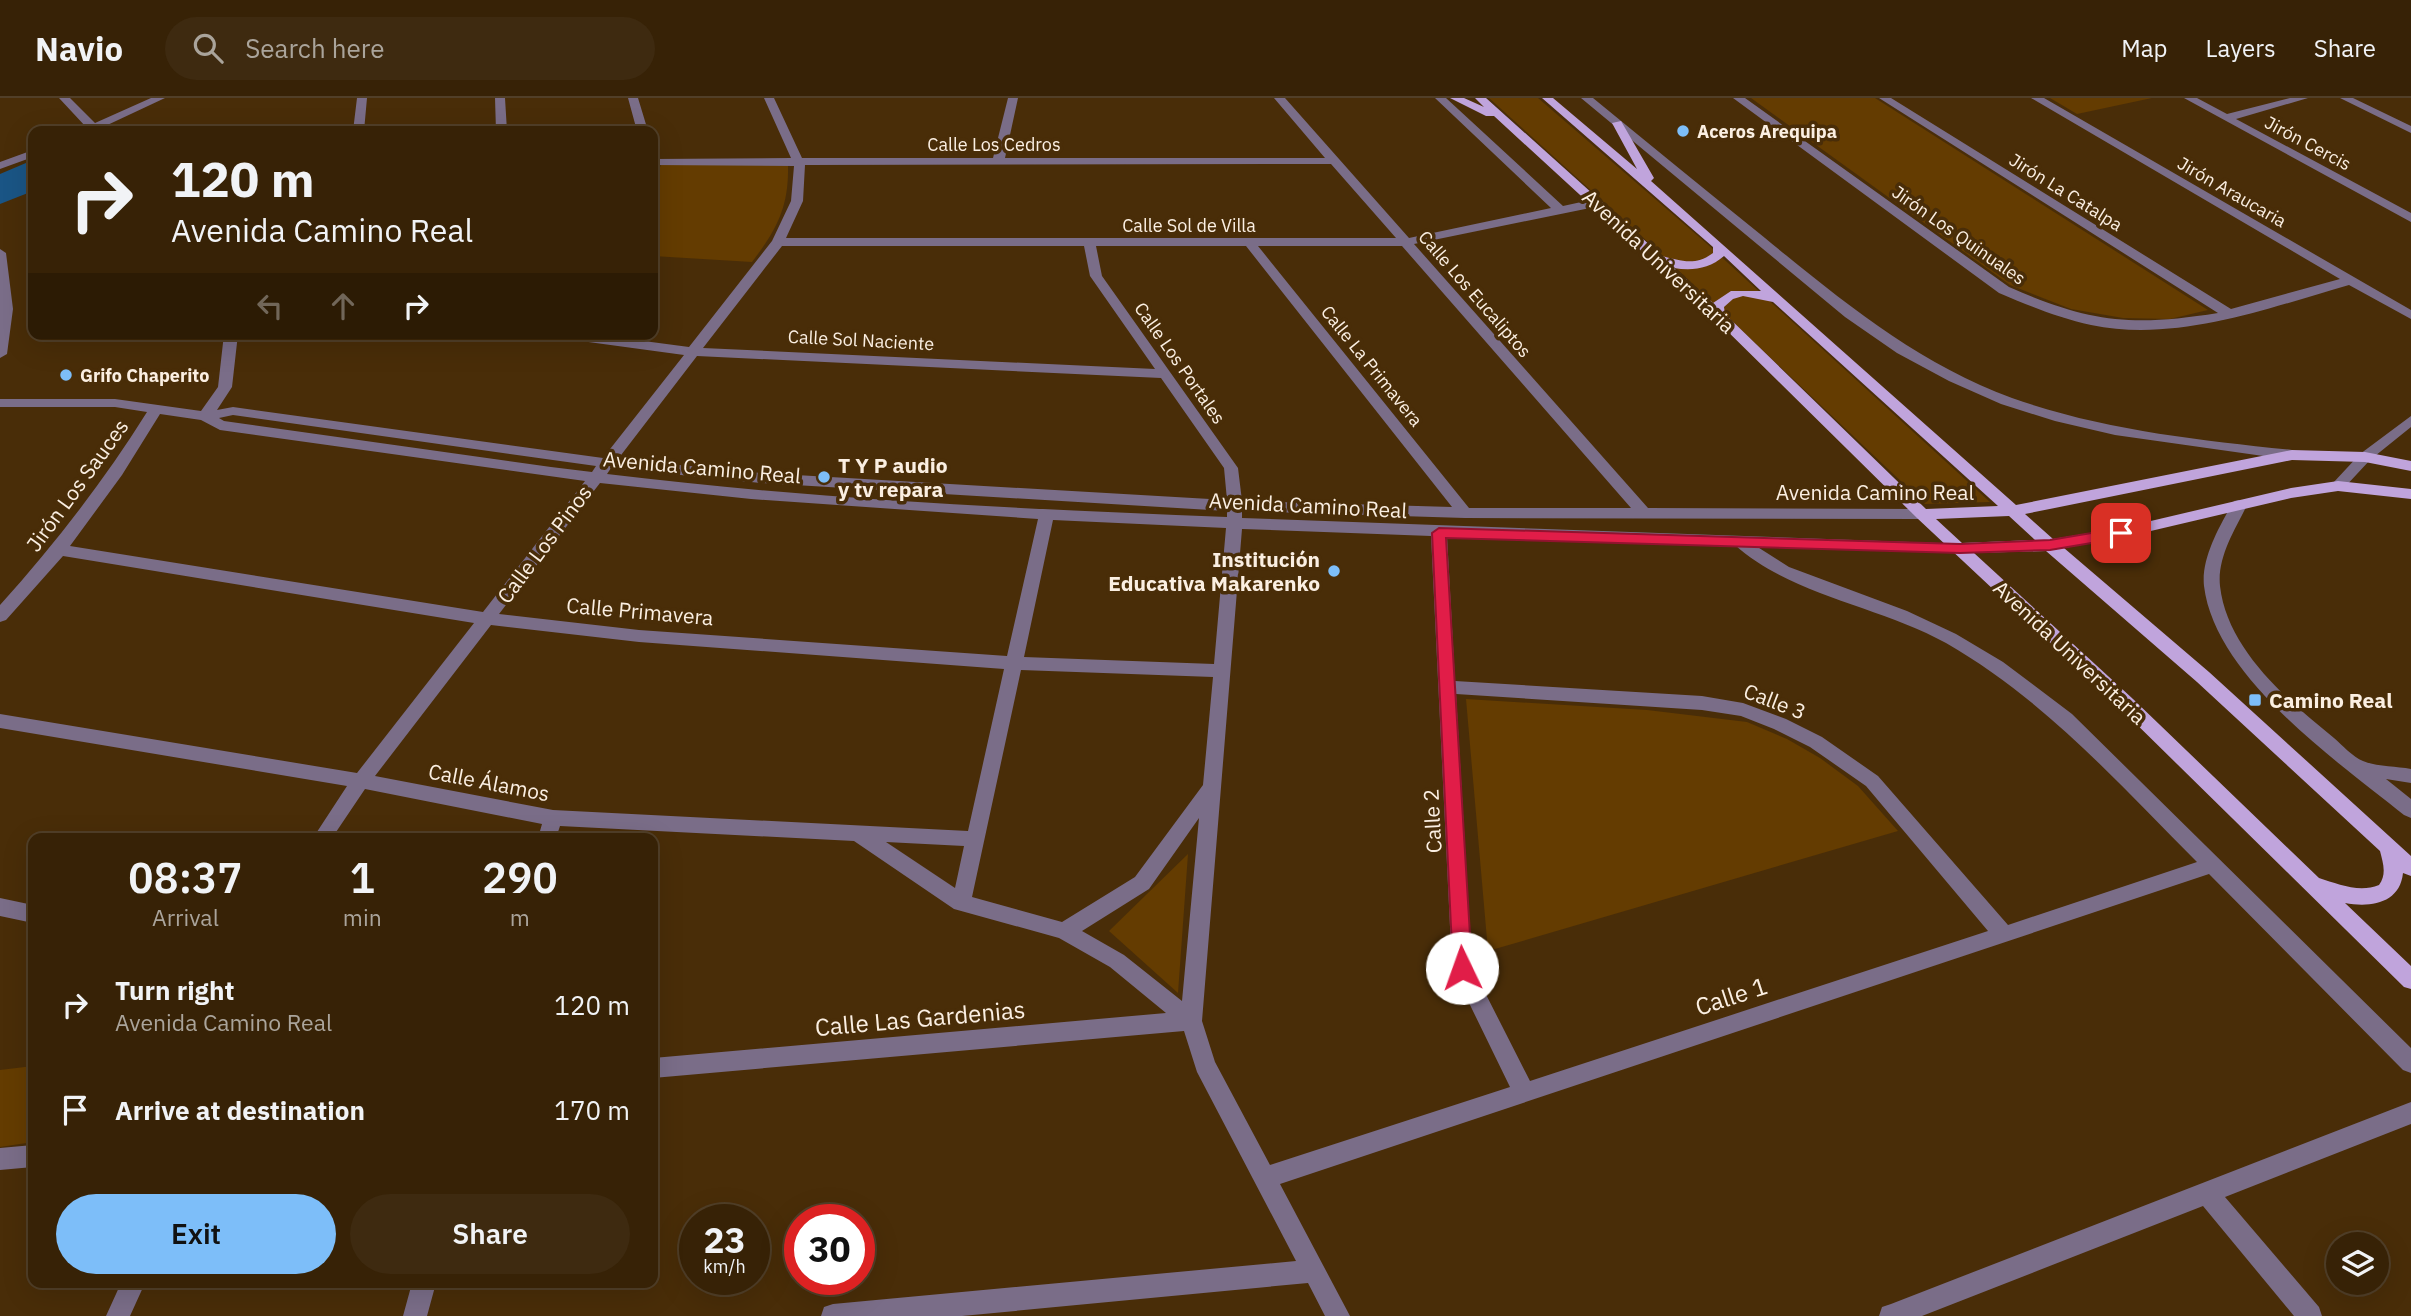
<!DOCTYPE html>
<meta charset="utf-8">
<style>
body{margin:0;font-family:"IBM Plex Sans",sans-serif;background:#3e2a10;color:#f1f3f6;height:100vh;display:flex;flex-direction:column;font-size:26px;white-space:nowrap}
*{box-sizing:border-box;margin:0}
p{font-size:23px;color:#aaa49b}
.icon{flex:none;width:38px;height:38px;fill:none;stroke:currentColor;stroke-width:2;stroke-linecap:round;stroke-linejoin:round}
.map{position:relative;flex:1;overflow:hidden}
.side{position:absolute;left:28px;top:735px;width:630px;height:455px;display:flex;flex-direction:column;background:#372206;border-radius:14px;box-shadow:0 7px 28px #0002,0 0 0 2px #513f28}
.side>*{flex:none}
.hud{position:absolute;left:28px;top:28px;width:630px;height:214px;border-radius:14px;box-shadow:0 7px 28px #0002,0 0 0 2px #513f28;background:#372206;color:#f1f3f6;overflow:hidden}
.controls{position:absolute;left:2326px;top:1134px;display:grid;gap:14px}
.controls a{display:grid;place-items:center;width:63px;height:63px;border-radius:50%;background:#372206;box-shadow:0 7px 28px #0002,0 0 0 2px #513f28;font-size:35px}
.speed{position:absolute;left:679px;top:1106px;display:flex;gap:14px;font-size:35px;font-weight:700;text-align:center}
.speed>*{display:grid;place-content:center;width:91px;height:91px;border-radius:50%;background:#372206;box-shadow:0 7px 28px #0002,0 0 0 2px #513f28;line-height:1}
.speed small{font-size:18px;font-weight:400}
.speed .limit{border:10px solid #d22;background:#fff;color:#111}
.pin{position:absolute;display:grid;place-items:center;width:60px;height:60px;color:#fff;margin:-30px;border-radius:14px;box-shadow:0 4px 10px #0006}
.me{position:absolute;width:77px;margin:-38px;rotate:357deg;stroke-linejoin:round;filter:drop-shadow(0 0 5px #0008)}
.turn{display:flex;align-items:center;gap:24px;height:147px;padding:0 28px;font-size:32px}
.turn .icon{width:91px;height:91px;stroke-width:2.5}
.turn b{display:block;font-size:49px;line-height:60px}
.lanes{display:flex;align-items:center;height:66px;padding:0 28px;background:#0003;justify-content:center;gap:35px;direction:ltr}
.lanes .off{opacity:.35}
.eta{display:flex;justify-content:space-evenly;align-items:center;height:119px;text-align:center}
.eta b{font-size:42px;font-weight:600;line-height:49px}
.primary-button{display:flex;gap:14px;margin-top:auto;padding:14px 28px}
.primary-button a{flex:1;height:80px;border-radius:42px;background:#7dbef9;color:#111;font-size:28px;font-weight:600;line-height:80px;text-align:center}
.primary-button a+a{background:#3e2a10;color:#f1f3f6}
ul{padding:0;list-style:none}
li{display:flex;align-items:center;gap:21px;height:105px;padding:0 28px}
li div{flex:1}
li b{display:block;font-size:26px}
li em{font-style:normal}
header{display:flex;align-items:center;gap:42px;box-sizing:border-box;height:98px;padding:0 35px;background:#372206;border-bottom:2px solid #513f28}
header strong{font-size:33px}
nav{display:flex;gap:38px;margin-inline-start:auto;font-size:24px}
.search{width:490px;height:63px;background:#3e2a10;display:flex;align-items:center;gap:18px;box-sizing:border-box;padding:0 24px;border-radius:38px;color:#aaa49b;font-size:26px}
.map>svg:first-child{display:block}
.green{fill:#643c01}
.building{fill:#1a5585}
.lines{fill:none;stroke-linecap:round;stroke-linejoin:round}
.minor{fill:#7a6d88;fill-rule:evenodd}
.major{fill:#c0a4dc;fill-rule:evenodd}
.route{fill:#e11d48;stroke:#92132f;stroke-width:2}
.poi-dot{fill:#7dbef9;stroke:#492d08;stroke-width:2.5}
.labels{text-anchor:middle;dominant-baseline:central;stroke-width:7;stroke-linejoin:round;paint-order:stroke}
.far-poi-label{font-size:18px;font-weight:bold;fill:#fbefe2;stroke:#492d08;text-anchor:start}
.far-street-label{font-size:18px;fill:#fbefe2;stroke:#492d08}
.street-label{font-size:21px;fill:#fbefe2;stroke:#492d08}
.poi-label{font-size:21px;font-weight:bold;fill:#fbefe2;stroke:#492d08;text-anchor:start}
.near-street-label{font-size:24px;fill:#fbefe2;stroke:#492d08}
</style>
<header>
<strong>Navio</strong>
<div class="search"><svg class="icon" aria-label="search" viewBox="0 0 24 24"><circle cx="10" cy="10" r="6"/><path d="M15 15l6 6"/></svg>Search here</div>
<nav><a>Map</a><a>Layers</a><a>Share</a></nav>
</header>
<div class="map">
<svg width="2411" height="1218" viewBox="0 0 2411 1218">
<rect width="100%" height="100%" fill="#492d08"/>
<path class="green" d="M1489,0H1538L1705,144L1990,404L1925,406L1659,154Z
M1751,0H1875L2208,212L2170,221L2123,220L2071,211L2010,187Z
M2050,0H2152L2077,16Z
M661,67H788C789,109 777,131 752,164L653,158V84Z
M1466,601L1647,612L1747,624L1787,641L1820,660L1858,688L1898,733L1488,853Z
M1188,756L1178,895L1109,833Z
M33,968V1044L0,1049V972Z"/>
<path class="building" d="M33,62V93L0,106V76Z"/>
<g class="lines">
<path class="minor" d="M59,0H70L95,25L151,0H165L101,30L102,33H81L86,29Z
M357,0H367L364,33H353Z
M495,0H505L507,33H496Z
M628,0H638L648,33H637Z
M764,0H774L802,60H993L1008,0H1018L1005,60H1325L1274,0H1285L1409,140L1551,110L1435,0H1446L1563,108L1595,101L1601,105L1595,109L1414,146L1648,410L1922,411L1930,416L1922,421L1465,420L1242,413V420L1966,446L1968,450L1960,455L1756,448L1789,469L1907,513L1956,536L2003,564L2072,616L2411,950V975L2403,972L2209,776L1280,1086L1350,1218H1325L1308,1185L962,1218H821L824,1209L833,1206L1296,1163L1197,974L1184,933L653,980V960L1166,915L1110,869L1059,840L954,811L854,743L560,728L556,740H538L542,726L365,691L332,740H313L347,688L0,630V616L357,675L474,525L63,458L6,522L0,524V507C55,446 103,384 147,314L115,309H0V301H115L201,313L218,289L224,236H238L232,289L217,312L233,309L603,360L684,257L559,240L553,236H591L689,249L772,143L791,103L794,68L653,67V61L791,60ZM1331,66L1396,140H786L803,103L805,67ZM782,148H1084L1090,178L1155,271L703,250ZM1096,148H1246L1452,409L1242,403L1238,370L1102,178ZM1258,148H1402L1631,410H1469ZM697,258L1161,280L1224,370L1227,402L761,375L618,361ZM160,316L201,322L220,332L585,383L483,514L70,448L122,377ZM233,317L596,368L592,374L551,369L224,323L219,320ZM611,370L761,385L1227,413V419C1020,411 812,401 607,376ZM600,385L751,401L1038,421L1007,558L639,532L499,516ZM1053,422L1226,430L1214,566L1024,559ZM1242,431L1431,438L1452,870L1510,989L1270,1067L1215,964L1202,923ZM1447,438L1735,447C1792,498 1880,508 1946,545C2045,602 2117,684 2197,764L2008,827L1878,678L1822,639L1786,621L1743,605L1702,598L1455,583ZM491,527L639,544L1004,571L968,733L553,712L375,678ZM1021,572L1213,579L1203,687L1135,779L1062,824L972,799ZM1456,596L1702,612L1741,618L1774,631L1810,649L1866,688L1988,833L1530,983L1472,869ZM1199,720L1182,903L1124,857L1082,833L1149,791ZM886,744L964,748L955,790Z
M1581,0H1593C1650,47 1707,93 1765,140C1842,203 1917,265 2012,300C2102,332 2198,342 2292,352L2299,357L2292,362L2115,337L2055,323L2001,306L1949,283L1897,255L1845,219Z
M1733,0H1745L2009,189C2089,224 2131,229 2218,215L1879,0H1891L2231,211L2340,181L2031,0H2044L2411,212V221L2349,187C2268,210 2177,245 2091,227C2058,220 2030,208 1999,195Z
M2184,0H2197L2227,16L2290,0H2308L2236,21L2411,115V124Z
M2340,0H2353L2411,28V35Z
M33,52V59L0,71V64Z
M0,151L6,155L13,211L7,256L0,260Z
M2411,318V329L2370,362L2343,391H2333L2330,388L2333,385L2360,356Z
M2239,402L2247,407C2235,432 2217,459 2220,488C2227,551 2287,602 2334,640C2342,647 2353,659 2363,663C2377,669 2396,668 2411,671V685L2386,681L2411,701V720L2404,717C2338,664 2215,579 2204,488C2201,460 2220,427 2234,403Z
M0,800L33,807V825L0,818Z
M2411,1004V1026L2225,1099L2319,1209L2322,1218H2294L2203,1108L1922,1218H1879L1882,1209L1891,1206Z
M33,1047V1069L0,1072V1050Z
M121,1185H145L130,1218H106Z
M412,1185H436L427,1218H403Z"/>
<path class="major" d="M1450,0H1464L1484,9L1475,0H1486L1662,158C1681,163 1696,168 1713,155V149L1542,0H1553L1637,71L1612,25L1621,23L1654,80L1651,83L2016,407L2292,352L2365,354L2411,363V373L2365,364L2292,362L2025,416L2053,441L2121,430L2291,390L2338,383L2411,391V401L2338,393L2291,400L2121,440L2064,450L2209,574L2411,758V778L2403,775C2400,805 2371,810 2345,805L2411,868V891L2404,889L2121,611L1917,420L1714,220L1494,18H1486ZM1724,158L1761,193H1731L1713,205L1674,170C1692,173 1709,171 1724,158ZM1743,198L1773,204L1998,408L1926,411L1725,216L1724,209L1733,201ZM2009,418L2035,442L1962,445L1936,421ZM2046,453L2197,584L2380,753C2383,765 2387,776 2379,787C2359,795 2338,786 2319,780L2133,601L1974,455Z"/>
</g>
<path class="route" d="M1439,430L1960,446L2050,442L2121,430L2128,435L2121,440L2050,452L1960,455L1446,440L1472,870L1469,875L1462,878L1456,875L1453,870L1432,435Z"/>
<g class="poi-dot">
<circle cx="1683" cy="33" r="7"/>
<circle cx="66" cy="277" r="7"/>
<circle cx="824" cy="379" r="7"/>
<circle cx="1334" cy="473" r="7"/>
<rect x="2248" y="595" width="14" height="14" rx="3.5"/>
</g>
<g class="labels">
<g class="far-poi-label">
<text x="1697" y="33">Aceros Arequipa</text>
<text x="80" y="277">Grifo Chaperito</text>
</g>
<g class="far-street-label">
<text transform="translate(2308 45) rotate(28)">Jirón Cercis</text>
<text x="994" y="46">Calle Los Cedros</text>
<text transform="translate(2066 94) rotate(32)">Jirón La Catalpa</text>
<text transform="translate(2232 94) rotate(30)">Jirón Araucaria</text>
<text x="1189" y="127">Calle Sol de Villa</text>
<text transform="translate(1959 137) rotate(35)">Jirón Los Quinuales</text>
<text transform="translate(1475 196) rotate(49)">Calle Los Eucaliptos</text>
<text transform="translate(861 242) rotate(3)">Calle Sol Naciente</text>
<text transform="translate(1180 265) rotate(55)">Calle Los Portales</text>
<text transform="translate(1372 268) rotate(51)">Calle La Primavera</text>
</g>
<g class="street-label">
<text transform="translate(1659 163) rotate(43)">Avenida Universitaria</text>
<text transform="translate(702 369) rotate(5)">Avenida Camino Real</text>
<text transform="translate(77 387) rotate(-54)">Jirón Los Sauces</text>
<text x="1875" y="394">Avenida Camino Real</text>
<text transform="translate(1308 407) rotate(3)">Avenida Camino Real</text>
<text transform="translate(544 446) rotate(-53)">Calle Los Pinos</text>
<text transform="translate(640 513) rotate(5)">Calle Primavera</text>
<text transform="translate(2070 554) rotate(43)">Avenida Universitaria</text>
<text transform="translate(1775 603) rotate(21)">Calle 3</text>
<text transform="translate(489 684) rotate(11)">Calle Álamos</text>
<text transform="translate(1432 723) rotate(-93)">Calle 2</text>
</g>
<g class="poi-label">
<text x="838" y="367">T Y P audio<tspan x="838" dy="24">y tv repara</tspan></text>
<text x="1320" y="461" text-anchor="end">Institución<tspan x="1320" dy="24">Educativa Makarenko</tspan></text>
<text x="2269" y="602">Camino Real</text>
</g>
<g class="near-street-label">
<text transform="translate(1731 898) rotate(-18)">Calle 1</text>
<text transform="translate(920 920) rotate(-5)">Calle Las Gardenias</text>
</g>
</g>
</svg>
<div class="controls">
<a><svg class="icon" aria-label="layers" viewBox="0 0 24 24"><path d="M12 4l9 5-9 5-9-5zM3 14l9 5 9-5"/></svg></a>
</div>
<div class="speed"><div>23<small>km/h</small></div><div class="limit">30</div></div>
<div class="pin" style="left:2121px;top:435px;background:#d93025"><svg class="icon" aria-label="arrive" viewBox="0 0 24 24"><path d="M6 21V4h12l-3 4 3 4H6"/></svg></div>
<svg class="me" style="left:1462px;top:870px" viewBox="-20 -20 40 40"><circle r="19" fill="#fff"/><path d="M0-13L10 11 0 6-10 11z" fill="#e11d48"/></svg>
<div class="hud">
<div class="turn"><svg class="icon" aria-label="right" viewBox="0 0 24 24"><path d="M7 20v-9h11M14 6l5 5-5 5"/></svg><div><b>120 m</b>Avenida Camino Real</div></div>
<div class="lanes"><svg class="icon off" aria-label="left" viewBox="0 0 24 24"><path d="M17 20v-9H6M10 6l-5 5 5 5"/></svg><svg class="icon off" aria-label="ahead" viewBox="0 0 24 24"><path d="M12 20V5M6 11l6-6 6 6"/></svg><svg class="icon" aria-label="right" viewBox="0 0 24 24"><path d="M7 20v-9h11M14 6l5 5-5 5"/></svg></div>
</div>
<section class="side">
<div class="eta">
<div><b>08:37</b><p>Arrival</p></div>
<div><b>1</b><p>min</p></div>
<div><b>290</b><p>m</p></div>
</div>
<ul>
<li><svg class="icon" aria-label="right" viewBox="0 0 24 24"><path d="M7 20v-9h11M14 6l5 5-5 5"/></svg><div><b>Turn right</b><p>Avenida Camino Real</p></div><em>120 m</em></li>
<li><svg class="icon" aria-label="arrive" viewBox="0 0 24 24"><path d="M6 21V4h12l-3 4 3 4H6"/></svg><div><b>Arrive at destination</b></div><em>170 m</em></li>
</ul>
<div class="primary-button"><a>Exit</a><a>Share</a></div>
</section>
</div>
